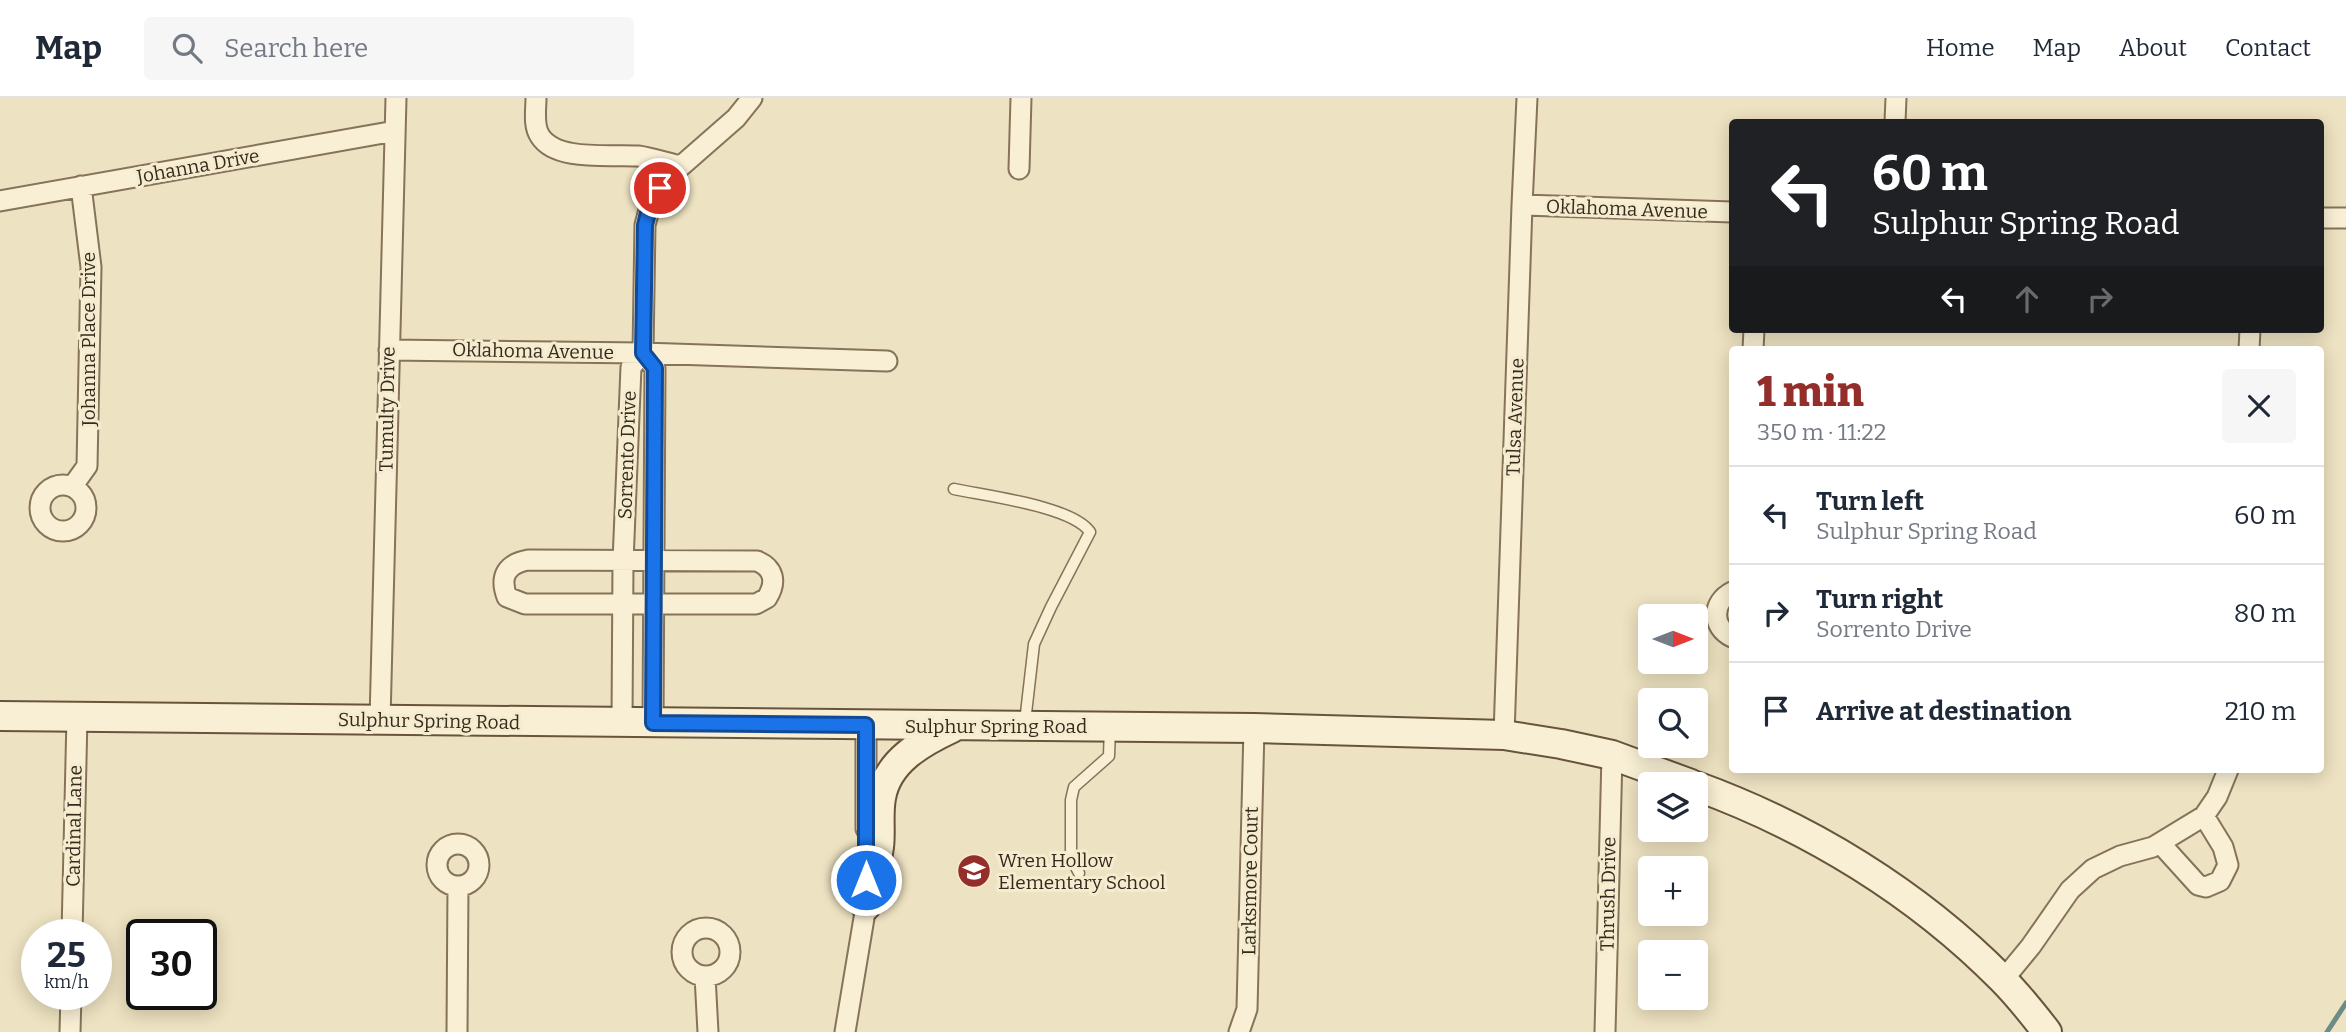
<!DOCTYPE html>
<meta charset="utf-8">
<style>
body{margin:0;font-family:Bitter,serif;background:#f6f6f7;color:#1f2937;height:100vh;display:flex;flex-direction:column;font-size:26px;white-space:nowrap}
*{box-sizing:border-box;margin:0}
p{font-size:23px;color:#747a83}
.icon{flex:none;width:38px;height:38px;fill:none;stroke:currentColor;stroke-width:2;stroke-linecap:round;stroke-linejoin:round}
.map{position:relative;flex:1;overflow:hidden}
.details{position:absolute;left:1729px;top:248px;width:595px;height:427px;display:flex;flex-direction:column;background:#fff;border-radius:7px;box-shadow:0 4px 18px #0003}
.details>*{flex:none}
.hud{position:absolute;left:1729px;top:21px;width:595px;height:214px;border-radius:7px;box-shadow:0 4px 18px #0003;background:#202124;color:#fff;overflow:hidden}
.needle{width:46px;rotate:90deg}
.fabs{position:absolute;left:1638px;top:506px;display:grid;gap:14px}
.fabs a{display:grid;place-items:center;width:70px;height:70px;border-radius:7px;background:#fff;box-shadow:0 4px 18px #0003;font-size:35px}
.speed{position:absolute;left:21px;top:821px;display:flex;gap:14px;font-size:35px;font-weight:700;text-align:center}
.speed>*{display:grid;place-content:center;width:91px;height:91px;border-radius:50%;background:#fff;box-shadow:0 4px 18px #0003;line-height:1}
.speed small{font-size:18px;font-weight:400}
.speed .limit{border:4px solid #111;border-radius:10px;background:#fff;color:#111}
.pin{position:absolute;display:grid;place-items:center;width:60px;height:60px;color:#fff;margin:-30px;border:4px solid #fff;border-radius:50%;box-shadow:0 2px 7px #0007}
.me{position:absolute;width:77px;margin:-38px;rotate:0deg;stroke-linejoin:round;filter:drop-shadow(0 0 5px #0008)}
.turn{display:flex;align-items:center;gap:24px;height:147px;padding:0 28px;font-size:32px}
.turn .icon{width:91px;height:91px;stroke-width:2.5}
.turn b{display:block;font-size:49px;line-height:60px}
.lanes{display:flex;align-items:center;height:66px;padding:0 28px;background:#0003;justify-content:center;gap:35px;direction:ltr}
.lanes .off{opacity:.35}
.round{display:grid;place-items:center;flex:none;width:74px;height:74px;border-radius:7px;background:#f6f6f7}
.overview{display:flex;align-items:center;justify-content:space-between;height:119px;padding:0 28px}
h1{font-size:42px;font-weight:800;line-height:52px;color:#942e2a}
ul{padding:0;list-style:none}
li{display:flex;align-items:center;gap:21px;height:98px;padding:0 28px;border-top:2px solid #e0e1e3}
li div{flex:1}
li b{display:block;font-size:26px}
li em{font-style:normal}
header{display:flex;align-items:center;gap:42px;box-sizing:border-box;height:98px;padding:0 35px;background:#fff;border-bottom:2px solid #e0e1e3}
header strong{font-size:33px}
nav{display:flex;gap:38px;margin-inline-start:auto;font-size:24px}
.search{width:490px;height:63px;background:#f6f6f7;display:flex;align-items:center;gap:18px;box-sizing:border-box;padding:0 24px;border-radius:7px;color:#747a83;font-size:26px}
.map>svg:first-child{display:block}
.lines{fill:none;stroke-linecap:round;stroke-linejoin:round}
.stream{stroke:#6b8d86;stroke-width:5}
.service-casing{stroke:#867359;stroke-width:13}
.minor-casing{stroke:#867359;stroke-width:23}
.secondary-casing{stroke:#68543c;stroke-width:32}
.service{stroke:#f8efd4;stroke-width:10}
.minor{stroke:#f8efd4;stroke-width:19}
.secondary{stroke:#f8efd4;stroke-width:28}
.route-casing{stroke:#114b97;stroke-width:18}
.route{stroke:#1a73e8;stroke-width:12}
.labels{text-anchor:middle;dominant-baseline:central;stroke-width:6;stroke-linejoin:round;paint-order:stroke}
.street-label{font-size:19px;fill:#362a1d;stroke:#f5ecd0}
.poi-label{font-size:19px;fill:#362a1d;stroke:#f5ecd0;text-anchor:start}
</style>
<header>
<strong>Map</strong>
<div class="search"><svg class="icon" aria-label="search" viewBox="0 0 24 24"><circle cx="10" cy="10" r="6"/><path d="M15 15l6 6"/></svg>Search here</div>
<nav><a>Home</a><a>Map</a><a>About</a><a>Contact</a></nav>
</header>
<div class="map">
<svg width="2346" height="934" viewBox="0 0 2346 934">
<rect width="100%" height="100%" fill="#ede2c1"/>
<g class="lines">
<path class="stream" d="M2327,934L2346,905"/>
<g class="service-casing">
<path id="service" d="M954,391C986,398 1072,408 1090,434L1051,509L1034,546L1025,624
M1079,775L1071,760V702L1074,689L1109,658L1110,629"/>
</g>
<g class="minor-casing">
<path id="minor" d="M536,0C536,12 533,28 540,38C556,64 611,56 638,58C652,60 667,65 681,68
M1895,24L1896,0
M1019,71L1021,0
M0,103L395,33
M1522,107L1732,114
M2320,120H2346
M389,252L643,255L887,263
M1753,252L1754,231
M2249,252L2250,231
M40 410a23 23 0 1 1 46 0a23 23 0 1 1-46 0Z
M72,389L87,368L91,169L81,88
M528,462L757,463C774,470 777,484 767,500L756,506H525L507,499C499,478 507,466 528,462Z
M1732,494C1712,504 1711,529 1732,539
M380,622L396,0
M622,624L623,464L631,269L643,255
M653,625L655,270L643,255L645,127L650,108L660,90L672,76L736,20L752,0
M866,627V731
M1504,637L1522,107L1527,0
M2160,745L2198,787L2206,789L2220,783L2228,767L2223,749L2204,718
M437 767a21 21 0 1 1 42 0a21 21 0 1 1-42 0Z
M682 854a24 24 0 1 1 48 0a24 24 0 1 1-48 0Z
M72,836L77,619
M705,878L708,934
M2003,882L2031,848L2070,792L2093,771L2120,758L2153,749L2204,718L2217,699L2228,672
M70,934L71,896
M457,934L458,788
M845,934L866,808V796
M1239,934L1247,911L1254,630
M1605,934L1612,657"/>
</g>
<g class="secondary-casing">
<path id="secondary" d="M0,618L1254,630L1504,637L1561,646L1612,657L1691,686
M1696,688C1809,729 1917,795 2002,881C2018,897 2033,916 2047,934
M866,808C870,789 876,769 879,749C881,733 878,716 881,700C887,663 922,644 952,630"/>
</g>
<use href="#service" class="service"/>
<use href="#minor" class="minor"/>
<use href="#secondary" class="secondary"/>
</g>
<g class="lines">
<g class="route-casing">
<path id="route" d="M660,90L650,107L645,127L643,255L655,270L653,625L866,627V782"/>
</g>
<use href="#route" class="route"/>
</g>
<defs>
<g id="school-disc" transform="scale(1.75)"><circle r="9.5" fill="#942e2a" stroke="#f5ecd0"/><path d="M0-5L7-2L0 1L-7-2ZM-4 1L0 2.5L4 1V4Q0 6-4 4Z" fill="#fff"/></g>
</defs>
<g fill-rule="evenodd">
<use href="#school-disc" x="974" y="773"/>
</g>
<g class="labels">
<g class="street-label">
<text transform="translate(198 68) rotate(-10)">Johanna Drive</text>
<text transform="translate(1627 111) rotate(2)">Oklahoma Avenue</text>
<text transform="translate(88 241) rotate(-90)">Johanna Place Drive</text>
<text transform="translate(533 253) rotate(1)">Oklahoma Avenue</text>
<text transform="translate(387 311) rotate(-89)">Tumulty Drive</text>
<text transform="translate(1515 319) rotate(-88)">Tulsa Avenue</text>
<text transform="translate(627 357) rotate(-88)">Sorrento Drive</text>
<text transform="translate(429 623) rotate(1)">Sulphur Spring Road</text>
<text x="996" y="628">Sulphur Spring Road</text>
<text transform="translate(74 728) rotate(-89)">Cardinal Lane</text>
<text transform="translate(1250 783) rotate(-89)">Larksmore Court</text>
<text transform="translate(1608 796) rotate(-89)">Thrush Drive</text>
</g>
<g class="poi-label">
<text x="998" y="762">Wren Hollow<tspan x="998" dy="22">Elementary School</tspan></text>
</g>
</g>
</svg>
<div class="fabs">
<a><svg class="needle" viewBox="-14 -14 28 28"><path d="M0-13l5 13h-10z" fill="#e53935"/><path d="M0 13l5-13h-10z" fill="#747a83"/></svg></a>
<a><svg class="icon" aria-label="search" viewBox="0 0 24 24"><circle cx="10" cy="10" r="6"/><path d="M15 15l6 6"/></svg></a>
<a><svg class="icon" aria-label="layers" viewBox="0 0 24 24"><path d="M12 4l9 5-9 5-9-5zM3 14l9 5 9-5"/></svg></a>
<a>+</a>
<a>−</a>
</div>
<div class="speed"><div>25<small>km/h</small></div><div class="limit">30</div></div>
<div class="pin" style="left:660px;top:90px;background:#d93025"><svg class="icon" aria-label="arrive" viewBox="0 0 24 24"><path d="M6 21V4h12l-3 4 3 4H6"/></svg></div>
<svg class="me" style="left:866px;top:782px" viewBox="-20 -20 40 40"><circle r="17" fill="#1a73e8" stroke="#fff" stroke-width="3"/><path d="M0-11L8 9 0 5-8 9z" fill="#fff"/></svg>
<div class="hud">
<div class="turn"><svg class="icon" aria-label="left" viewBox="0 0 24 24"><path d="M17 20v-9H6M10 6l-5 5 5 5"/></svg><div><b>60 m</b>Sulphur Spring Road</div></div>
<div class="lanes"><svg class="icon" aria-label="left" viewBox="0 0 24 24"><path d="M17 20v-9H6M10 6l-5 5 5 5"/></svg><svg class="icon off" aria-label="ahead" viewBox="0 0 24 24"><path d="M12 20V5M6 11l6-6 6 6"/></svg><svg class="icon off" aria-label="right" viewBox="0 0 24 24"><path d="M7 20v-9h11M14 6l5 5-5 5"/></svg></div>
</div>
<section class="details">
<div class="overview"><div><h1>1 min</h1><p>350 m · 11:22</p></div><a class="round"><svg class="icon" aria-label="close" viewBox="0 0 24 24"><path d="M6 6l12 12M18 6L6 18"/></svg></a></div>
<ul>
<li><svg class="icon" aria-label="left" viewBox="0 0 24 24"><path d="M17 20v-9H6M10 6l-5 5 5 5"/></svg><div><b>Turn left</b><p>Sulphur Spring Road</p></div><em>60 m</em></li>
<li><svg class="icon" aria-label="right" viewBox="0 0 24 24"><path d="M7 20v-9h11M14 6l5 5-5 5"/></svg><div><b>Turn right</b><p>Sorrento Drive</p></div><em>80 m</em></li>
<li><svg class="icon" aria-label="arrive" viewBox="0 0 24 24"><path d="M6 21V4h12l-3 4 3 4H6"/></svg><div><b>Arrive at destination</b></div><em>210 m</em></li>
</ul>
</section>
</div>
